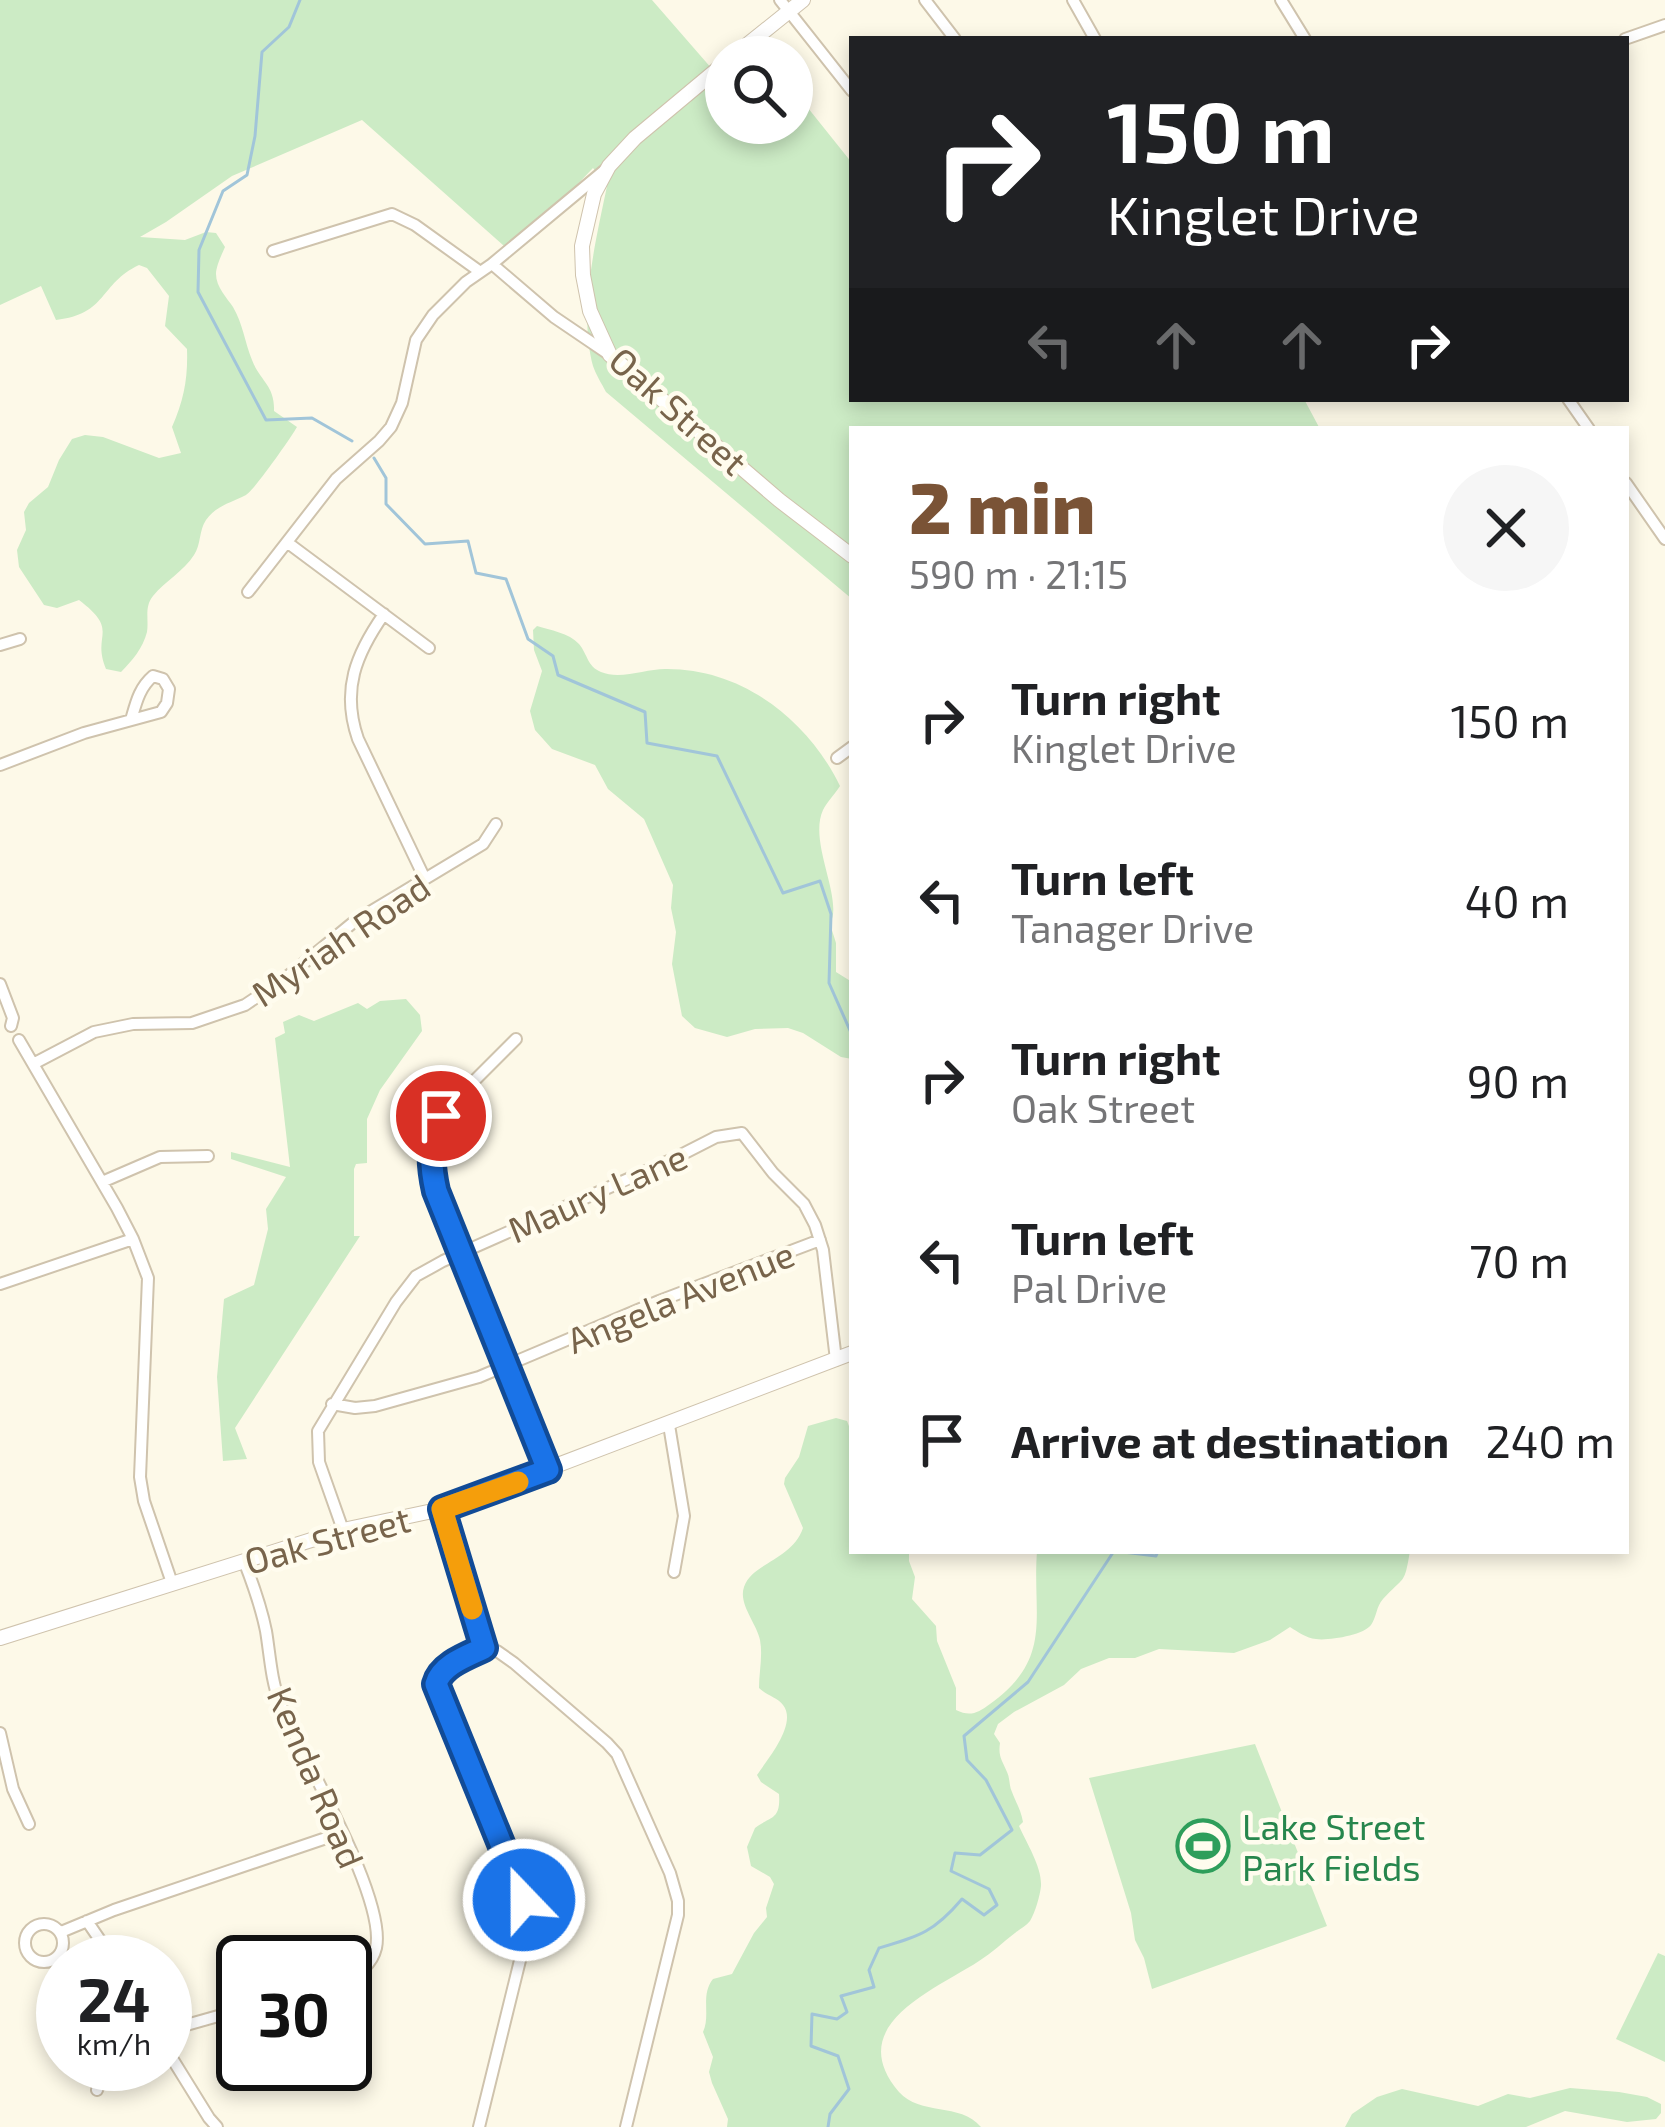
<!DOCTYPE html>
<meta charset="utf-8">
<style>
body{margin:0;font-family:"Exo 2",sans-serif;background:#f6f6f6;color:#202124;height:100vh;display:flex;flex-direction:column;font-size:45px;white-space:nowrap}
*{box-sizing:border-box;margin:0}
p{font-size:39px;color:#757577}
.icon{flex:none;width:66px;height:66px;fill:none;stroke:currentColor;stroke-width:2;stroke-linecap:round;stroke-linejoin:round}
.map{position:relative;flex:1;overflow:hidden}
.drawer{position:absolute;left:849px;top:426px;width:780px;height:1128px;display:flex;flex-direction:column;background:#fff;border-radius:0px;box-shadow:0 6px 18px #0003}
.drawer>*{flex:none}
.guide{position:absolute;left:849px;top:36px;width:780px;height:366px;border-radius:0px;box-shadow:0 6px 18px #0003;background:#202124;color:#fff;overflow:hidden}
.fabs{position:absolute;left:705px;top:36px;display:grid;gap:24px}
.fabs a{display:grid;place-items:center;width:108px;height:108px;border-radius:50%;background:#fff;box-shadow:0 6px 18px #0003;font-size:60px}
.speed{position:absolute;left:36px;top:1935px;display:flex;gap:24px;font-size:60px;font-weight:700;text-align:center}
.speed>*{display:grid;place-content:center;width:156px;height:156px;border-radius:50%;background:#fff;box-shadow:0 6px 18px #0003;line-height:1}
.speed small{font-size:30px;font-weight:400}
.speed .limit{border:6px solid #111;border-radius:18px;background:#fff;color:#111}
.pin{position:absolute;display:grid;place-items:center;width:102px;height:102px;color:#fff;margin:-51px;border:6px solid #fff;border-radius:50%;box-shadow:0 3px 12px #0007}
.me{position:absolute;width:132px;margin:-66px;rotate:338deg;stroke-linejoin:round;filter:drop-shadow(0 0 9px #0008)}
.turn{display:flex;align-items:center;gap:42px;height:252px;padding:0 60px;font-size:54px}
.turn .icon{width:156px;height:156px;stroke-width:2.5}
.turn b{display:block;font-size:84px;line-height:102px}
.lanes{display:flex;align-items:center;height:114px;padding:0 60px;background:#0003;justify-content:center;gap:60px;direction:ltr}
.lanes .off{opacity:.35}
.round{display:grid;place-items:center;flex:none;width:126px;height:126px;border-radius:63px;background:#f6f6f6}
.headline{display:flex;align-items:center;justify-content:space-between;height:204px;padding:0 60px}
h1{font-size:72px;font-weight:800;line-height:90px;color:#7a5336}
ul{padding:0;list-style:none}
li{display:flex;align-items:center;gap:36px;height:180px;padding:0 60px}
li div{flex:1}
li b{display:block;font-size:45px}
li em{font-style:normal}
.map>svg:first-child{display:block}
.green{fill:#ccebc5}
.lines{fill:none;stroke-linecap:round;stroke-linejoin:round}
.stream{stroke:#a1c5d9;stroke-width:3}
.minor-casing{stroke:#cfc3ad;stroke-width:14}
.tertiary-casing{stroke:#cfc3ad;stroke-width:16}
.minor{stroke:#fff;stroke-width:10}
.tertiary{stroke:#fff;stroke-width:14}
.route-casing{stroke:#114b97;stroke-width:30}
.route{stroke:#1a73e8;stroke-width:21}
.slow{stroke:#f59e0b;stroke-width:21}
.labels{text-anchor:middle;dominant-baseline:central;stroke-width:9;stroke-linejoin:round;paint-order:stroke}
.street-label{font-size:36px;fill:#78644b;stroke:#fffcee}
.leisure-label{font-size:36px;fill:#27864d;stroke:#fffcee;text-anchor:start}
</style>
<div class="map">
<svg width="1665" height="2127" viewBox="0 0 1665 2127">
<rect width="100%" height="100%" fill="#fdf9e8"/>
<path class="green" d="M0,0H652L726,85V123H792V88L852,163V399H1304L1320,429H852V599L606,392C602,384 596,375 593,366C578,311 596,240 607,186L593,168L512,253L362,120L232,176L166,222L140,237L185,240L206,232L216,233L225,247C222,254 216,266 216,274C216,287 227,298 233,307C243,324 245,343 252,360C260,381 275,385 274,411L297,427C290,439 255,489 246,495C231,503 217,505 206,520C199,530 201,545 194,555C184,571 165,581 153,596C144,607 149,619 147,632C143,648 132,661 121,672L106,669C91,633 121,632 79,600L57,608L44,605L19,567L17,550L26,530L24,512L29,503L48,487L59,460L72,439L85,435L103,437L159,458L181,453L172,427C184,400 188,378 187,349L165,326L169,296L147,268L139,265C99,284 108,314 56,320L41,286L0,305Z
M537,626C550,630 569,633 579,644C588,655 587,666 601,672C620,680 646,669 665,669C742,668 808,720 840,786C835,794 827,802 823,810C808,843 844,899 830,924L836,943V972L852,982V1059L841,1057L803,1033L788,1028L755,1029L727,1037L695,1028L682,1016L672,964L676,932L671,908L673,885L644,819L608,789L595,765L552,749L535,730L530,711L542,671L534,650L533,630Z
M406,999L420,1015L422,1031L380,1090L367,1119V1163L356,1164L354,1169V1236H360L235,1428L247,1459L223,1461L217,1377L224,1299L254,1285L268,1229L266,1209L286,1177L231,1159V1152L290,1167L275,1038L285,1033L283,1022L299,1015L314,1021L358,1003L367,1009L380,1001Z
M836,1418L847,1421L852,1434V1551H909V1561L915,1577L912,1599L936,1626L937,1641L956,1688V1710C970,1717 978,1713 990,1704C1054,1658 1032,1617 1037,1551H1410C1404,1586 1405,1575 1383,1599C1376,1607 1377,1616 1371,1625C1364,1635 1328,1641 1316,1639C1306,1638 1298,1632 1290,1627L1270,1640L1234,1653L1159,1649L1135,1658H1109L1081,1669L1064,1685L1014,1712L998,1724L994,1734L1000,1743C998,1757 1002,1760 1007,1772C1010,1778 1009,1786 1012,1792C1016,1803 1021,1810 1023,1822L1019,1826C1027,1844 1042,1867 1041,1886C1040,1896 1035,1913 1030,1921C1026,1926 1020,1929 1015,1933C1003,1942 992,1953 979,1961C935,1990 842,2025 899,2092C920,2116 960,2102 981,2127H727L728,2119L712,2083L709,2072L713,2057L703,2032C711,2015 700,1995 713,1979L732,1974L754,1933L767,1917L766,1908L774,1884L770,1877L751,1866L747,1847L755,1828C770,1816 781,1821 779,1794L761,1782L757,1775C767,1760 798,1724 783,1705C778,1698 766,1695 759,1688C759,1672 763,1656 760,1640C757,1624 738,1604 744,1587C752,1563 792,1560 803,1528L784,1484L785,1478L799,1457L808,1426Z
M1255,1744L1327,1926L1152,1989L1144,1958L1135,1940L1131,1913L1089,1778Z
M1658,1953L1665,1956V2062L1616,2039Z
M1570,2088L1619,2092L1647,2097L1661,2104V2113L1656,2119L1627,2122L1565,2111L1526,2127H1345L1352,2114L1377,2097L1402,2089L1478,2106L1508,2094L1530,2098Z"/>
<g class="lines">
<path class="stream" d="M300,0L289,27L262,52L255,136L247,175L223,191L199,250L198,292L266,420L312,418L352,441
M374,458L386,478V504L425,544L468,541L476,573L506,579L528,639L553,656L558,675L645,712L647,743L717,756L783,893L820,881L831,914L829,983L852,1035
M1115,1551L1156,1556L1158,1551
M828,2127L830,2114L849,2089L838,2056L811,2046L812,2014L837,2019L847,2012L841,1996L874,1987L869,1970L879,1948C920,1936 934,1932 962,1899L984,1915L997,1905L989,1889L951,1871L955,1853L980,1855L1012,1830L986,1780L967,1760L964,1736L1028,1682L1114,1551"/>
<g class="minor-casing">
<path id="minor" d="M780,0L852,91
M925,0L955,39
M1073,0L1095,39
M1281,0L1305,39
M1625,39L1665,25
M605,170L492,264L554,317L610,355
M273,251L392,214L415,225L479,271
M1568,399L1589,429
M1626,483L1665,539
M288,543L429,648
M248,592L336,479L379,441L391,427L402,403L416,340L433,315L466,282L492,264
M384,614C356,654 341,690 358,739L425,879
M0,645L20,639
M837,758L852,747
M0,765L84,733L161,712L167,703L169,689L163,679L153,676C139,688 136,703 131,720
M0,984L13,1018L11,1026
M516,1039L446,1109L434,1132L431,1166L446,1220L548,1470
M19,1040L117,1208L133,1239L148,1278L140,1477L144,1501L172,1583
M33,1064L94,1032L133,1024L192,1023L245,1005L288,976L355,921L483,844L496,824
M102,1182L160,1157L208,1156
M0,1284L133,1239
M332,1404L355,1408L375,1406L479,1377L659,1301L820,1240
M669,1425L684,1516L674,1572
M442,1509L484,1648L497,1651L514,1663L607,1743L617,1754L670,1873L678,1901V1915L626,2127
M343,1530L319,1462L318,1431L396,1302L416,1276L443,1261L671,1160L716,1137L742,1133L773,1173L804,1204L815,1225L823,1250L836,1360
M244,1561C253,1584 261,1606 266,1631C270,1655 271,1680 280,1703C301,1755 387,1898 376,1948C372,1965 359,1973 345,1980
M0,1733L13,1789L29,1824
M87,1921L115,1962
M25 1943a19 19 0 1 1 38 0a19 19 0 1 1-38 0Z
M61,1932L114,1910L341,1833
M165,2031L243,2009
M165,2047L209,2118L217,2127
M97,2090L104,2070L114,2064
M479,2127L526,1936L527,1915L523,1900L444,1709L435,1680L448,1667L484,1648"/>
</g>
<g class="tertiary-casing">
<path id="tertiary" d="M732,57L803,0
M726,62L635,138L609,166L594,194L582,246L583,275L590,311L610,355L779,500L852,556
M0,1638L343,1530L442,1509L852,1353"/>
</g>
<use href="#minor" class="minor"/>
<use href="#tertiary" class="tertiary"/>
</g>
<g class="lines">
<g class="route-casing">
<path id="route" d="M441,1116C429,1141 430,1164 436,1191L548,1470L442,1509L484,1648C467,1656 441,1665 436,1684L524,1900"/>
</g>
<use href="#route" class="route"/>
<path class="slow" d="M472,1609L442,1509L518,1482"/>
</g>
<defs>
<g id="stadium-ring" transform="scale(2.7)"><circle r="9.5" fill="#fffcee" stroke="#2e9e5b" stroke-width="1.5"/><path d="M0-5a6.5 5 0 1 0 0 10a6.5 5 0 1 0 0-10ZM-3.5-1.8h7v3.6h-7Z" fill="#2e9e5b"/></g>
</defs>
<g fill-rule="evenodd">
<use href="#stadium-ring" x="1203" y="1846"/>
</g>
<g class="labels">
<g class="street-label">
<text transform="translate(679 410) rotate(42)">Oak Street</text>
<text transform="translate(340 939) rotate(-34)">Myriah Road</text>
<text transform="translate(597 1192) rotate(-24)">Maury Lane</text>
<text transform="translate(680 1296) rotate(-22)">Angela Avenue</text>
<text transform="translate(327 1539) rotate(-15)">Oak Street</text>
<text transform="translate(317 1777) rotate(67)">Kenda Road</text>
</g>
<g class="leisure-label">
<text x="1242" y="1825">Lake Street<tspan x="1242" dy="41">Park Fields</tspan></text>
</g>
</g>
</svg>
<div class="fabs">
<a><svg class="icon" aria-label="search" viewBox="0 0 24 24"><circle cx="10" cy="10" r="6"/><path d="M15 15l6 6"/></svg></a>
</div>
<div class="speed"><div>24<small>km/h</small></div><div class="limit">30</div></div>
<div class="pin" style="left:441px;top:1116px;background:#d93025"><svg class="icon" aria-label="arrive" viewBox="0 0 24 24"><path d="M6 21V4h12l-3 4 3 4H6"/></svg></div>
<svg class="me" style="left:524px;top:1900px" viewBox="-20 -20 40 40"><circle r="17" fill="#1a73e8" stroke="#fff" stroke-width="3"/><path d="M0-11L8 9 0 5-8 9z" fill="#fff"/></svg>
<div class="guide">
<div class="turn"><svg class="icon" aria-label="right" viewBox="0 0 24 24"><path d="M7 20v-9h11M14 6l5 5-5 5"/></svg><div><b>150 m</b>Kinglet Drive</div></div>
<div class="lanes"><svg class="icon off" aria-label="left" viewBox="0 0 24 24"><path d="M17 20v-9H6M10 6l-5 5 5 5"/></svg><svg class="icon off" aria-label="ahead" viewBox="0 0 24 24"><path d="M12 20V5M6 11l6-6 6 6"/></svg><svg class="icon off" aria-label="ahead" viewBox="0 0 24 24"><path d="M12 20V5M6 11l6-6 6 6"/></svg><svg class="icon" aria-label="right" viewBox="0 0 24 24"><path d="M7 20v-9h11M14 6l5 5-5 5"/></svg></div>
</div>
<section class="drawer">
<div class="headline"><div><h1>2 min</h1><p>590 m · 21:15</p></div><a class="round"><svg class="icon" aria-label="close" viewBox="0 0 24 24"><path d="M6 6l12 12M18 6L6 18"/></svg></a></div>
<ul>
<li><svg class="icon" aria-label="right" viewBox="0 0 24 24"><path d="M7 20v-9h11M14 6l5 5-5 5"/></svg><div><b>Turn right</b><p>Kinglet Drive</p></div><em>150 m</em></li>
<li><svg class="icon" aria-label="left" viewBox="0 0 24 24"><path d="M17 20v-9H6M10 6l-5 5 5 5"/></svg><div><b>Turn left</b><p>Tanager Drive</p></div><em>40 m</em></li>
<li><svg class="icon" aria-label="right" viewBox="0 0 24 24"><path d="M7 20v-9h11M14 6l5 5-5 5"/></svg><div><b>Turn right</b><p>Oak Street</p></div><em>90 m</em></li>
<li><svg class="icon" aria-label="left" viewBox="0 0 24 24"><path d="M17 20v-9H6M10 6l-5 5 5 5"/></svg><div><b>Turn left</b><p>Pal Drive</p></div><em>70 m</em></li>
<li><svg class="icon" aria-label="arrive" viewBox="0 0 24 24"><path d="M6 21V4h12l-3 4 3 4H6"/></svg><div><b>Arrive at destination</b></div><em>240 m</em></li>
</ul>
</section>
</div>
